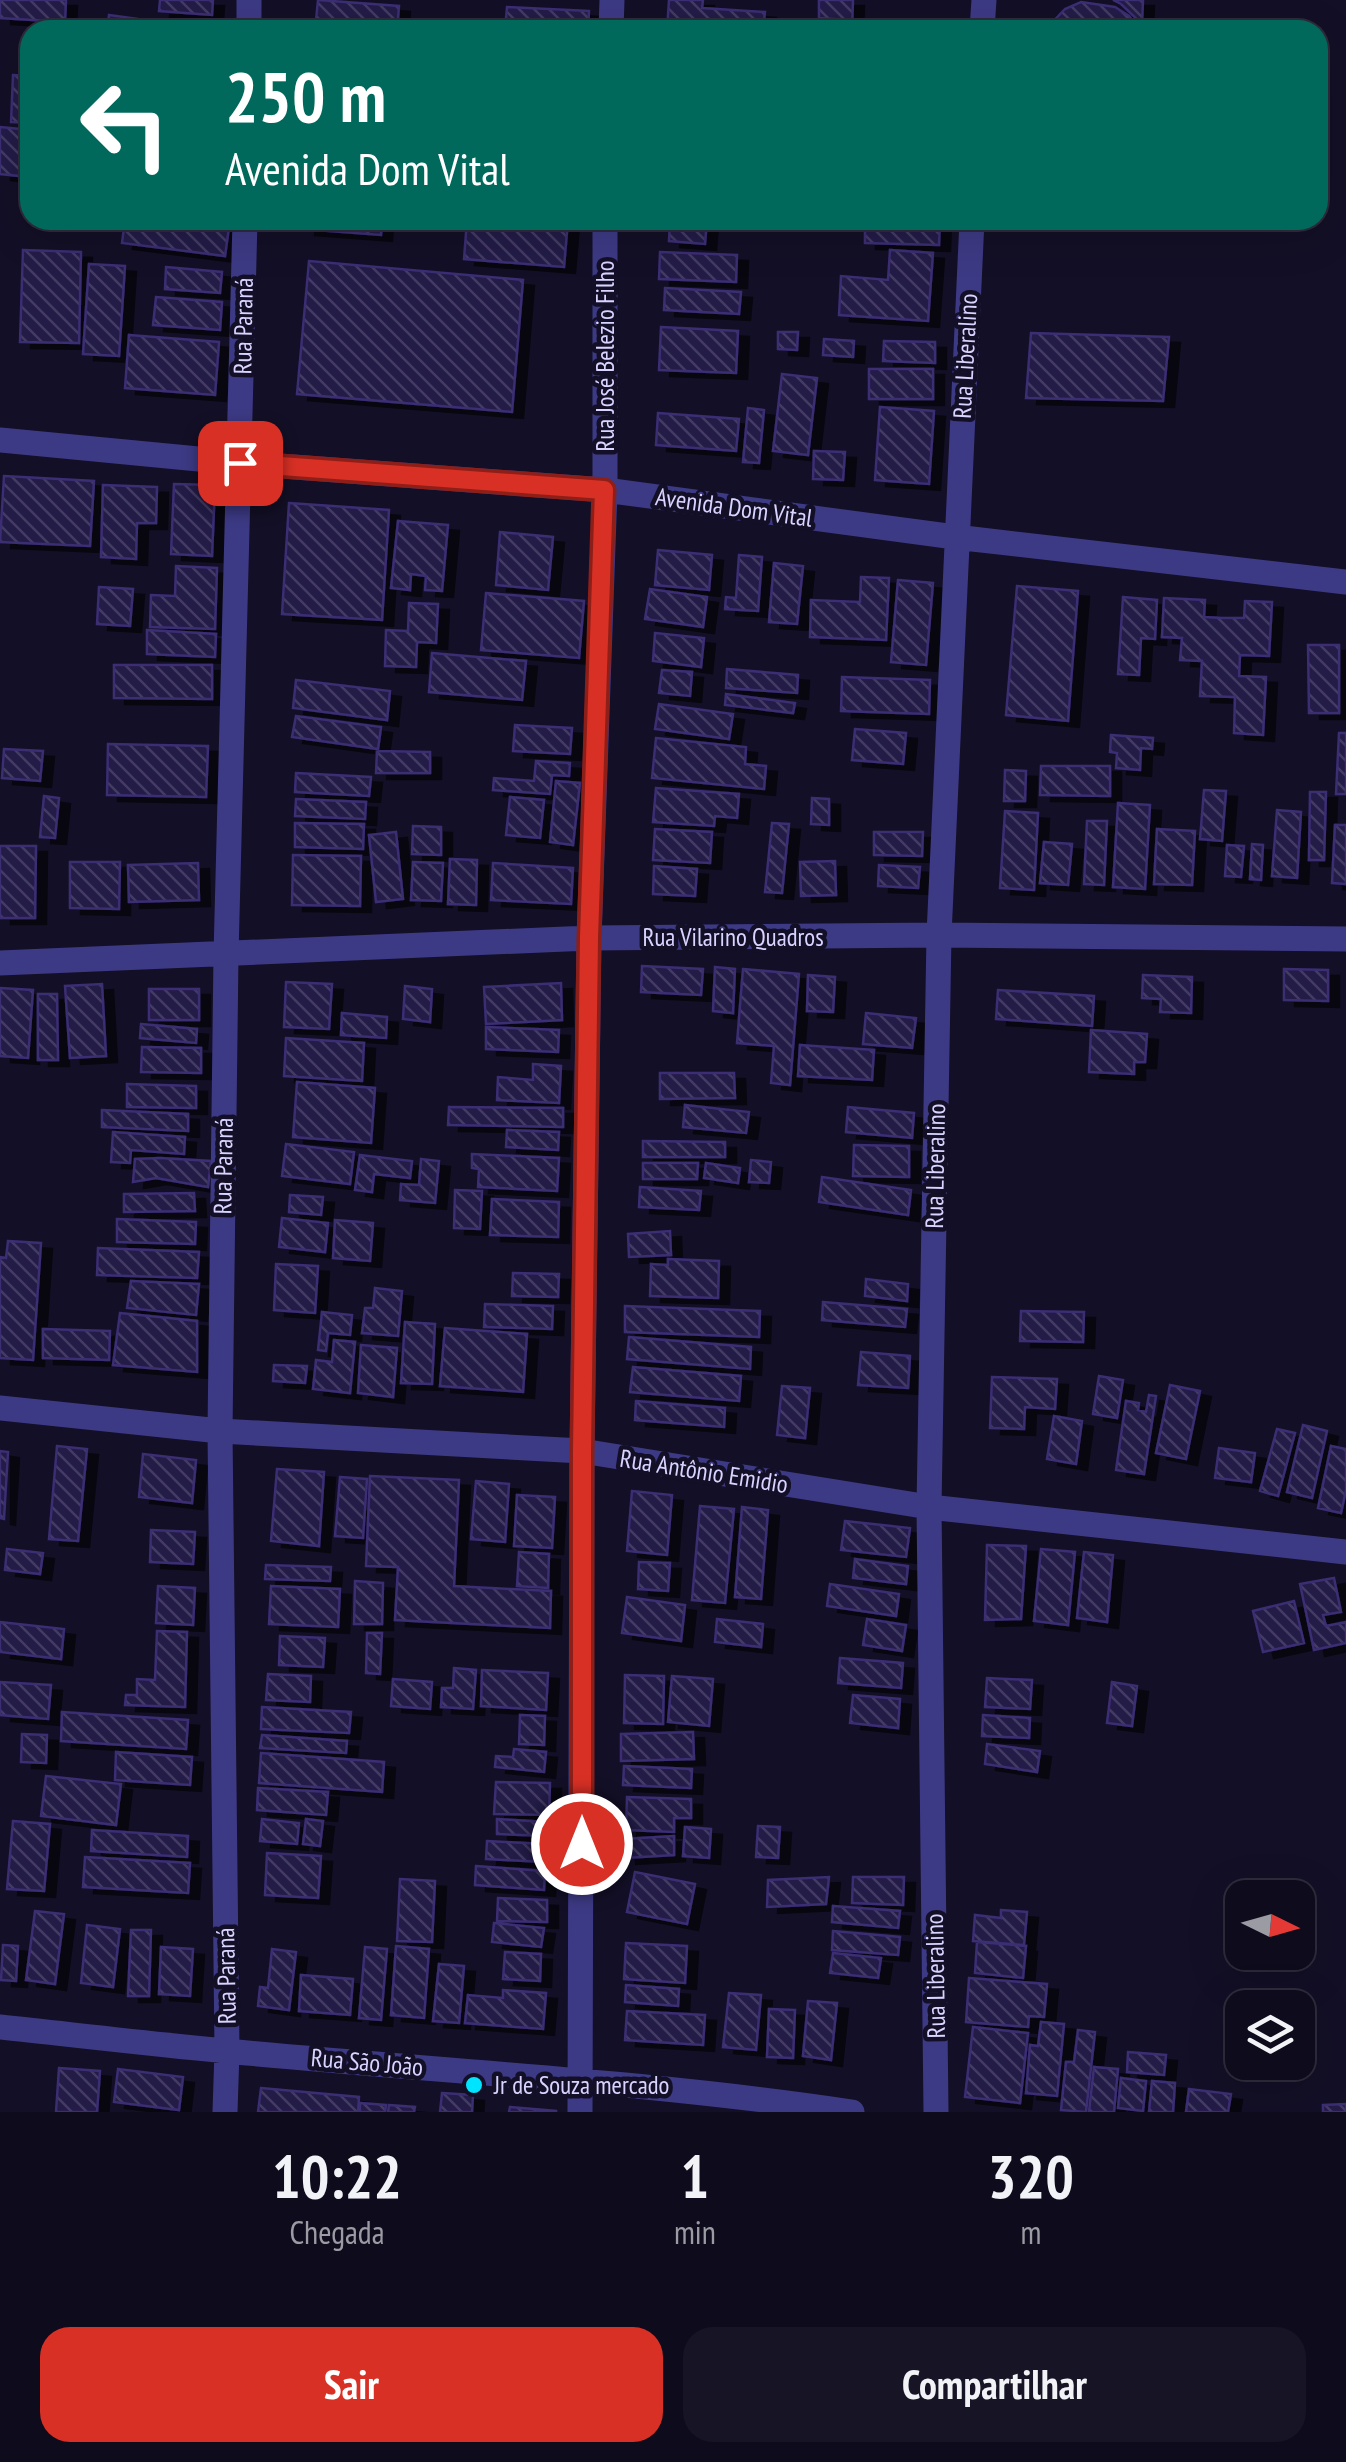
<!DOCTYPE html>
<html lang="pt">
<meta charset="utf-8">
<style>
body{margin:0;font-family:"PT Sans Narrow",sans-serif;background:#171425;color:#f1f3f6;height:100vh;display:flex;flex-direction:column;font-size:38px;white-space:nowrap}
*{box-sizing:border-box;margin:0}
p{font-size:32px;color:#9b9ba3}
.icon{flex:none;width:55px;height:55px;fill:none;stroke:currentColor;stroke-width:2;stroke-linecap:round;stroke-linejoin:round}
.map{position:relative;height:2112px;overflow:hidden}
.details{display:flex;flex-direction:column;background:#0e0b1c;flex:1}
.details>*{flex:none}
.banner{position:absolute;left:20px;top:20px;width:1308px;height:210px;border-radius:30px;box-shadow:0 10px 40px #0002,0 0 0 2px #2e2b3b;background:#00695c;color:#fff;overflow:hidden}
.needle{width:65px;rotate:95deg}
.tools{position:absolute;left:1225px;top:1880px;display:grid;gap:20px}
.tools a{display:grid;place-items:center;width:90px;height:90px;border-radius:20px;background:#0e0b1c;box-shadow:0 10px 40px #0002,0 0 0 2px #2e2b3b;font-size:50px}
.pin{position:absolute;display:grid;place-items:center;width:85px;height:85px;color:#fff;margin:-42px;border-radius:20px;box-shadow:0 5px 15px #0006}
.me{position:absolute;width:110px;margin:-55px;rotate:0deg;stroke-linejoin:round;filter:drop-shadow(0 0 8px #0008)}
.turn{display:flex;align-items:center;gap:35px;height:210px;padding:0 40px;font-size:45px}
.turn .icon{width:130px;height:130px;stroke-width:2.5}
.turn b{display:block;font-size:70px;line-height:85px}
.eta{display:flex;justify-content:space-evenly;align-items:center;height:170px;text-align:center}
.eta b{font-size:60px;font-weight:800;line-height:70px}
.cta{display:flex;gap:20px;margin-top:auto;padding:20px 40px}
.cta a{flex:1;height:115px;border-radius:30px;background:#d93025;color:#fff;font-size:40px;font-weight:800;line-height:115px;text-align:center}
.cta a+a{background:#171425;color:#f1f3f6}
.map>svg:first-child{display:block}
.building{fill:url(#building-back-hatch);stroke:#3b2d73;stroke-width:2.5;filter:url(#shadow)}
.lines{fill:none;stroke-linecap:round;stroke-linejoin:round}
.minor{stroke:#3d3a85;stroke-width:25}
.route-casing{stroke:#8d1f18;stroke-width:25}
.route{stroke:#d93025;stroke-width:18}
.poi-dot{fill:#00e5ff;stroke:#130f26;stroke-width:4}
.labels{text-anchor:middle;dominant-baseline:central;stroke-width:9;stroke-linejoin:round;paint-order:stroke}
.street-label{font-size:25px;fill:#d9d4ff;stroke:#130f26}
.poi-label{font-size:25px;fill:#d9d4ff;stroke:#130f26;text-anchor:start}
</style>
<div class="map">
<svg width="1346" height="2112" viewBox="0 0 1346 2112">
<defs>
<pattern id="building-back-hatch" width="6" height="6" patternUnits="userSpaceOnUse" patternTransform="scale(2.5)"><rect width="6" height="6" fill="#241b47"/><path d="M-1 5l2 2M0 0l6 6M5-1l2 2" fill="none" stroke="#433b63"/></pattern>
<filter id="shadow"><feDropShadow dx="11" dy="6" stdDeviation="0" flood-color="#0009"/></filter>
</defs>
<rect width="100%" height="100%" fill="#130f26"/>
<path class="building" d="M0,0H66L65,22L0,18Z
M160,0H213L212,15L159,11Z
M318,0L399,6L397,30H315Z
M669,0H703L702,8L765,12L763,30H667Z
M819,0H853L852,30H832L833,19L819,18Z
M1113,0H1143L1142,24L1121,4Z
M1081,2L1115,7L1129,16L1140,30H1045L1065,9Z
M507,7L589,11L588,30H505Z
M109,15L175,24V30H107Z
M13,75L30,76V123L11,122Z
M0,127L30,130V177L0,174Z
M125,220H169L229,227L225,256L122,243Z
M305,220H382L381,235L304,229Z
M467,220H568L564,267L464,259Z
M670,220H707L705,244L669,241Z
M865,220H940L939,245L865,243Z
M23,250L81,252L79,343L20,342Z
M890,250L933,253L928,321L839,315L841,276L888,280Z
M660,252L737,255L736,282L659,279Z
M309,261L523,280L512,412L297,394Z
M89,264L125,266L119,356L83,354Z
M166,267L222,272L220,293L165,289Z
M665,288L741,292L739,314L664,310Z
M156,297L222,302L220,330L153,325Z
M661,327L738,331L736,373L659,370Z
M778,332H798L797,350L778,349Z
M1031,333L1169,337L1163,401L1026,398Z
M129,335L219,342L215,395L125,388Z
M824,339L854,341L853,357L823,355Z
M884,341L935,342V363L883,361Z
M869,369H933V399H869Z
M782,374L817,378L808,455L773,451Z
M880,407L934,411L929,484L875,480Z
M748,408L764,410L759,463L743,462Z
M658,413L739,419L736,451L656,445Z
M814,451L845,452L843,480L813,479Z
M4,476L94,481L90,546L0,542Z
M174,484L215,485L212,556L171,554Z
M103,485L157,487L156,523H137L136,559L101,557Z
M289,503L389,510L382,620L282,614Z
M398,521L448,525L442,591L425,590L426,576L411,574L410,590L391,588Z
M500,532L553,537L548,590L496,585Z
M658,550L712,555L709,590L655,585Z
M739,555L762,557L758,611L725,609L726,597L736,598Z
M774,563L803,566L797,624L769,622Z
M176,566L217,568L215,629L150,627L151,595L175,596Z
M861,577L889,578L886,640L810,637L811,600L860,602Z
M898,580L933,583L926,665L891,662Z
M1017,586L1078,591L1068,721L1006,715Z
M99,587L133,589L130,626L97,624Z
M650,589L707,597L703,627L645,619Z
M486,593L584,601L579,658L481,650Z
M1123,597L1157,600L1155,639L1141,638L1139,675L1118,674Z
M1164,598L1205,600L1204,617L1223,618H1244L1245,601L1272,602L1269,656L1240,655L1239,676L1266,677L1263,735L1234,733L1235,697L1200,696L1202,661L1180,660L1182,638L1162,637Z
M409,603L438,604L436,643L417,642L416,667L385,666L386,630L408,631Z
M147,630L216,634L215,657L147,654Z
M655,633L704,638L701,667L653,661Z
M1308,645H1339V713H1309Z
M432,653L526,661L522,700L429,692Z
M114,665H212V699L114,698Z
M727,669L798,675L797,693L726,688Z
M662,670L692,672L690,696L659,693Z
M842,677L930,680L929,714L841,711Z
M296,680L390,691L387,720L293,708Z
M726,694L795,703L793,713L725,705Z
M659,704L733,714L729,739L655,729Z
M296,716L381,727L378,749L292,737Z
M515,725L572,728L570,754L513,751Z
M855,729L906,733L903,764L852,760Z
M1339,733H1346V794H1336Z
M1111,735L1153,738L1152,749L1141,748L1140,770L1116,768L1117,753L1110,752Z
M656,738L746,747L745,764L766,766L764,789L652,778Z
M108,744L208,746L206,797L107,795Z
M4,749L43,751L40,781L2,778Z
M377,751L430,752V773H376Z
M536,761L570,763L569,776L552,775L550,794L493,790L494,778L534,781Z
M1041,766H1110V796L1040,795Z
M1005,770L1026,771L1025,801H1004Z
M296,773L371,777L369,796L295,792Z
M556,781L580,783L573,845L550,842Z
M656,788L739,794L737,818L715,816L714,826L653,822Z
M1204,790L1226,791L1222,841L1200,839Z
M1310,792H1326L1324,860H1309Z
M44,796L59,798L55,838L40,837Z
M510,797L544,800L540,838L506,835Z
M812,798L829,799V825L811,824Z
M296,799L366,802L365,819L295,816Z
M1118,803L1150,805L1145,889L1113,887Z
M1277,810L1301,812L1297,878L1272,876Z
M1005,811L1038,813L1034,890L1000,888Z
M1087,821H1107L1104,885L1084,884Z
M295,823L364,824L363,849L295,847Z
M772,823L789,824L782,893L765,892Z
M1335,825H1346V884L1332,883Z
M413,826L441,827V855L412,854Z
M655,829L712,832L710,863L653,860Z
M1157,829L1195,831L1192,885L1154,884Z
M396,832L403,899L376,902L369,835Z
M874,832H923L922,856L874,855Z
M1044,842L1072,844L1068,885L1040,883Z
M1252,844L1263,845L1261,880L1250,879Z
M1227,845L1244,846L1241,877L1225,876Z
M0,846H36L35,918H0Z
M293,855L361,856L360,906L292,905Z
M450,859L477,860L476,905L448,904Z
M835,861L836,895L801,896L800,862Z
M70,862H120L119,909L70,908Z
M413,862L443,863L441,901L411,900Z
M198,863L199,900L129,902L128,865Z
M493,863L573,868L571,904L491,900Z
M879,865L920,867L918,888L878,886Z
M654,866L697,869L695,896L653,894Z
M642,966L703,969L701,995L641,992Z
M715,967L735,969L733,1013L713,1011Z
M743,969L799,974L790,1085L771,1083L774,1046L737,1043Z
M1284,969L1328,970V1001L1284,1000Z
M808,975L835,977L833,1012L807,1011Z
M1143,975L1192,977L1191,1013L1160,1012L1161,999L1142,998Z
M286,982L332,984L329,1029L284,1027Z
M561,983L562,1020L486,1024L484,987Z
M102,984L106,1056L70,1058L65,986Z
M405,986L432,989L430,1022L403,1019Z
M0,988L33,990L28,1058L0,1056Z
M149,989H199V1020H149Z
M998,990L1094,996L1092,1026L996,1019Z
M38,994H57L58,1060H38Z
M342,1013L387,1017L386,1038L341,1035Z
M866,1013L916,1018L912,1048L863,1044Z
M141,1024L197,1029L196,1043L140,1038Z
M486,1027L559,1030L558,1052L486,1049Z
M1091,1030L1147,1034L1145,1062H1134V1074L1089,1072Z
M286,1038L364,1043L362,1081L284,1076Z
M800,1045L874,1050L872,1080L798,1076Z
M142,1047L201,1048V1073L141,1072Z
M533,1064L561,1066L559,1103L497,1100L498,1077L533,1080Z
M660,1073H734L735,1098L660,1099Z
M297,1082L375,1088L371,1143L293,1137Z
M127,1084L196,1086V1108L127,1107Z
M685,1105L749,1112L746,1133L683,1127Z
M449,1107L563,1108V1127L448,1125Z
M848,1107L914,1113L912,1138L846,1132Z
M102,1110L188,1114V1131L102,1127Z
M507,1130L559,1132L558,1150L506,1147Z
M113,1132L185,1137L184,1154L131,1150L130,1163L111,1162Z
M643,1141L725,1142V1157H643Z
M286,1144L354,1152L350,1184L282,1176Z
M854,1145L909,1146V1177L853,1176Z
M472,1154L559,1158L557,1191L478,1187L479,1169L472,1168Z
M360,1155L412,1161L410,1178L374,1174L372,1192L355,1190Z
M160,1158L211,1161L208,1187L156,1178L133,1182L135,1159Z
M421,1159L439,1161L435,1203L400,1200L401,1184L419,1185Z
M751,1160L771,1162L769,1183L749,1182Z
M643,1163H698L697,1179H643Z
M706,1163L740,1168L738,1183L704,1178Z
M822,1177L911,1190L908,1215L819,1202Z
M640,1187L701,1191L699,1210L639,1207Z
M455,1190L482,1191L480,1229L454,1228Z
M194,1193L195,1211L124,1212V1194Z
M290,1195L323,1197L321,1215L289,1212Z
M492,1199L559,1202L558,1237L490,1235Z
M282,1218L328,1223L325,1252L279,1247Z
M117,1219L196,1222L195,1244L117,1242Z
M335,1220L373,1223L370,1261L333,1258Z
M670,1231L671,1255L629,1257L628,1234Z
M8,1241L41,1243L33,1360L0,1358V1257L6,1258Z
M98,1248L199,1252L197,1278L97,1275Z
M668,1259L719,1261L718,1298L650,1296L651,1264L668,1265Z
M276,1264L318,1266L315,1313L274,1310Z
M513,1273L559,1274L558,1297L512,1296Z
M866,1279L908,1284L907,1301L865,1296Z
M131,1281L199,1284L196,1315L127,1308Z
M375,1288L402,1291L398,1336L362,1333L365,1308H373Z
M823,1302L907,1309L905,1327L822,1320Z
M485,1304L553,1306L552,1329L484,1327Z
M625,1306L760,1311L759,1337L625,1332Z
M1021,1311L1084,1312L1083,1342L1020,1341Z
M322,1312L352,1315L350,1335L328,1333L326,1351L318,1350Z
M120,1313L197,1321V1372L113,1365Z
M405,1322L435,1324L432,1384L401,1383Z
M445,1328L527,1334L523,1392L440,1386Z
M43,1329L110,1331L109,1360L43,1358Z
M629,1337L751,1347L750,1369L627,1359Z
M334,1340L355,1342L350,1393L313,1389L316,1360L332,1362Z
M361,1345L397,1348L393,1397L358,1393Z
M861,1352L910,1356L908,1388L858,1385Z
M274,1365L307,1366L305,1383L273,1381Z
M633,1367L741,1376L739,1401L630,1392Z
M1099,1376L1123,1380L1117,1418L1093,1414Z
M992,1377L1057,1379L1055,1409L1025,1407L1024,1429L990,1428Z
M1170,1385L1200,1391L1186,1459L1156,1453Z
M782,1386L810,1388L805,1438L777,1435Z
M1149,1395L1156,1396L1144,1474L1116,1470L1126,1401L1139,1403L1138,1410L1146,1412Z
M636,1401L725,1408L724,1427L635,1420Z
M1054,1416L1082,1421L1076,1464L1047,1459Z
M1303,1425L1327,1431L1312,1498L1287,1492Z
M1277,1429L1295,1433L1278,1496L1260,1491Z
M57,1446L87,1449L78,1541L49,1539Z
M1331,1446L1346,1449V1490L1341,1513L1318,1508Z
M1219,1448L1255,1453L1251,1482L1215,1478Z
M0,1451L8,1452L4,1519L0,1518Z
M143,1454L196,1460L192,1503L139,1497Z
M277,1469L324,1472L319,1546L271,1541Z
M370,1476L459,1480L454,1586L551,1591L550,1628L395,1620L398,1567L366,1566Z
M340,1477L367,1479L363,1538L335,1536Z
M476,1481L509,1484L505,1542L471,1539Z
M632,1491L672,1495L667,1555L627,1551Z
M517,1495L555,1497L552,1548L514,1546Z
M700,1506L734,1509L725,1603L692,1600Z
M742,1507L768,1510L761,1599L735,1597Z
M845,1521L910,1528L906,1557L841,1550Z
M151,1530L195,1532L193,1564L150,1562Z
M987,1545L1026,1546L1021,1619L985,1620Z
M7,1549L43,1553L40,1574L5,1570Z
M1041,1549L1075,1552L1068,1625L1034,1621Z
M519,1552L549,1554L548,1588L517,1586Z
M1084,1552L1113,1555L1107,1622L1077,1618Z
M855,1559L908,1566L906,1584L853,1578Z
M639,1562L670,1563L668,1591L638,1589Z
M266,1565L331,1567L330,1581L265,1579Z
M1334,1578L1341,1612L1323,1615L1326,1626L1346,1622V1643L1314,1650L1300,1584Z
M355,1581L383,1583L382,1624H354Z
M830,1584L899,1594L896,1616L827,1606Z
M158,1586L195,1588L193,1625L156,1623Z
M271,1586L340,1589L338,1627L269,1624Z
M627,1597L685,1605L681,1641L622,1633Z
M1294,1601L1304,1643L1263,1652L1253,1611Z
M717,1619L763,1624L761,1647L715,1642Z
M867,1619L906,1625L902,1651L863,1645Z
M0,1622L64,1629L61,1659L0,1652Z
M157,1631L187,1632L185,1707L125,1705L126,1695H137V1679L155,1680Z
M367,1633H382L380,1674L366,1673Z
M280,1636L325,1638L323,1667L279,1665Z
M840,1658L903,1663L901,1688L838,1683Z
M454,1668L476,1670L473,1709L441,1707L442,1688H453Z
M482,1670L548,1673L546,1710L481,1706Z
M268,1674L311,1676L310,1702L266,1700Z
M625,1675L664,1676L663,1724L624,1723Z
M672,1676L713,1679L709,1726L668,1722Z
M987,1678L1032,1680L1030,1709L985,1707Z
M393,1679L432,1682L430,1709L391,1706Z
M0,1682L51,1685L48,1719L0,1715Z
M1112,1682L1137,1686L1132,1726L1107,1723Z
M853,1695L900,1699L898,1728L850,1723Z
M262,1707L351,1712L349,1733L261,1729Z
M62,1712L188,1720L186,1749L61,1741Z
M520,1715L545,1716L544,1745L519,1744Z
M983,1715L1030,1718L1029,1738L982,1736Z
M693,1732L694,1759L621,1761V1734Z
M22,1734L47,1735L46,1763L21,1762Z
M262,1735L347,1741L346,1753L260,1748Z
M987,1744L1040,1751L1037,1772L985,1764Z
M514,1749L546,1752L544,1772L495,1767L496,1756L513,1757Z
M116,1752L192,1757L190,1785L115,1780Z
M261,1753L384,1762L382,1792L259,1783Z
M624,1766L692,1769L691,1788L623,1785Z
M46,1776L121,1784L116,1825L41,1816Z
M496,1782L550,1783L549,1815L494,1814Z
M258,1788L328,1792L326,1815L257,1810Z
M627,1797L691,1799V1818H674V1832L626,1830Z
M262,1819L299,1823L297,1844L260,1841Z
M306,1819L323,1821L320,1846L303,1844Z
M497,1819L547,1822L546,1836L497,1834Z
M13,1821L50,1824L44,1891L7,1889Z
M758,1826L780,1827L778,1858L756,1857Z
M685,1827L711,1829L709,1858L683,1856Z
M92,1830L188,1836L187,1857L91,1851Z
M674,1836V1855L625,1858L624,1839Z
M487,1841L545,1844L544,1862L486,1859Z
M267,1853L321,1856L318,1898L265,1895Z
M85,1857L190,1863L188,1893L83,1887Z
M476,1866L545,1871L544,1890L475,1885Z
M635,1872L695,1884L687,1924L627,1912Z
M829,1877L826,1904L767,1907L768,1880Z
M853,1877H904L903,1905L852,1903Z
M400,1879L435,1881L432,1942L397,1941Z
M498,1898L547,1900V1922L497,1921Z
M833,1906L900,1911L898,1928L832,1922Z
M1001,1910L1027,1912L1024,1945L973,1941L975,1915L1001,1918Z
M35,1911L64,1914L55,1984L26,1980Z
M494,1923L544,1928L541,1947L492,1942Z
M87,1925L120,1929L113,1987L81,1983Z
M131,1930H151L149,1996H128Z
M833,1931L900,1937L898,1955L832,1950Z
M977,1942L1026,1946L1023,1978L975,1973Z
M626,1943L687,1946L685,1983L624,1979Z
M3,1945L18,1946L16,1981L1,1980Z
M396,1946L429,1949L424,2018L391,2015Z
M161,1947L193,1949L190,1996L159,1994Z
M365,1947L387,1949L381,2020L359,2018Z
M272,1949L296,1952L289,2010L258,2006L260,1987L268,1988Z
M505,1952L541,1954L540,1981L503,1979Z
M833,1953L881,1958L878,1978L830,1973Z
M439,1964L464,1966L459,2023L433,2021Z
M301,1975L353,1979L350,2015L299,2011Z
M969,1978L1047,1984L1044,2017L1029,2016L1028,2027L966,2022Z
M626,1985L679,1989L678,2006L625,2002Z
M503,1990L546,1993L543,2029L465,2023L468,1995L503,1998Z
M729,1993L761,1995L756,2050L723,2047Z
M808,2001L837,2003L831,2060L803,2056Z
M769,2009L795,2010L793,2058L767,2057Z
M627,2011L705,2015L703,2045L625,2040Z
M1041,2022L1064,2024L1057,2096L1026,2093L1030,2045L1038,2046Z
M973,2027L1028,2033L1020,2103L965,2097Z
M1078,2030L1095,2032L1086,2112L1061,2110L1066,2062H1074Z
M1128,2052L1166,2055L1164,2075L1127,2072Z
M1094,2067L1118,2069L1114,2112H1089Z
M59,2068L100,2071L97,2112H56Z
M118,2069L183,2077L179,2110L114,2102Z
M1121,2078L1146,2081L1143,2111L1118,2108Z
M1152,2081L1175,2083L1173,2112H1149Z
M261,2088L359,2097L358,2112H258Z
M1189,2089L1231,2094L1228,2112H1186Z
M442,2093L473,2095L472,2112H440Z
M360,2103L386,2105L385,2112H360Z
M1346,2104V2112H1323V2105Z
M389,2105L415,2107L414,2112H388Z
M510,2107L556,2111V2112H509Z"/>
<g class="lines">
<path class="minor" d="M249,30V0
M611,30L612,0
M982,30L984,0
M0,440L240,463L605,490L955,537L1346,582
M0,963L589,938L939,935L1346,939
M0,1408L220,1431L582,1451L929,1507L1346,1552
M0,2027C75,2035 151,2044 226,2051C435,2071 645,2081 852,2112
M225,2112L227,2051L220,1431L226,955L245,220
M580,2112L582,1451L589,938L605,490V220
M936,2112L929,1507L939,935L972,220"/>
</g>
<g class="lines">
<g class="route-casing">
<path id="route" d="M240,463L604,490L589,938L582,1452V1844"/>
</g>
<use href="#route" class="route"/>
</g>
<circle class="poi-dot" cx="474" cy="2085" r="10"/>
<g class="labels">
<g class="street-label">
<text transform="translate(243 326) rotate(-89)">Rua Paraná</text>
<text transform="translate(605 356) rotate(-90)">Rua José Belezio Filho</text>
<text transform="translate(965 356) rotate(-87)">Rua Liberalino</text>
<text transform="translate(734 507) rotate(8)">Avenida Dom Vital</text>
<text x="733" y="937">Rua Vilarino Quadros</text>
<text transform="translate(223 1166) rotate(-89)">Rua Paraná</text>
<text transform="translate(935 1166) rotate(-89)">Rua Liberalino</text>
<text transform="translate(704 1471) rotate(9)">Rua Antônio Emidio</text>
<text transform="translate(226 1976) rotate(-91)">Rua Paraná</text>
<text transform="translate(935 1976) rotate(-91)">Rua Liberalino</text>
<text transform="translate(367 2062) rotate(5)">Rua São João</text>
</g>
<g class="poi-label">
<text x="494" y="2085">Jr de Souza mercado</text>
</g>
</g>
</svg>
<div class="tools">
<a><svg class="needle" viewBox="-14 -14 28 28"><path d="M0-13l5 13h-10z" fill="#e53935"/><path d="M0 13l5-13h-10z" fill="#9b9ba3"/></svg></a>
<a><svg class="icon" aria-label="layers" viewBox="0 0 24 24"><path d="M12 4l9 5-9 5-9-5zM3 14l9 5 9-5"/></svg></a>
</div>
<div class="pin" style="left:240px;top:463px;background:#d93025"><svg class="icon" aria-label="arrive" viewBox="0 0 24 24"><path d="M6 21V4h12l-3 4 3 4H6"/></svg></div>
<svg class="me" style="left:582px;top:1844px" viewBox="-20 -20 40 40"><circle r="17" fill="#d93025" stroke="#fff" stroke-width="3"/><path d="M0-11L8 9 0 5-8 9z" fill="#fff"/></svg>
<div class="banner">
<div class="turn"><svg class="icon" aria-label="left" viewBox="0 0 24 24"><path d="M17 20v-9H6M10 6l-5 5 5 5"/></svg><div><b>250 m</b>Avenida Dom Vital</div></div>
</div>
</div>
<section class="details">
<div class="eta">
<div><b>10:22</b><p>Chegada</p></div>
<div><b>1</b><p>min</p></div>
<div><b>320</b><p>m</p></div>
</div>
<div class="cta"><a>Sair</a><a>Compartilhar</a></div>
</section>
